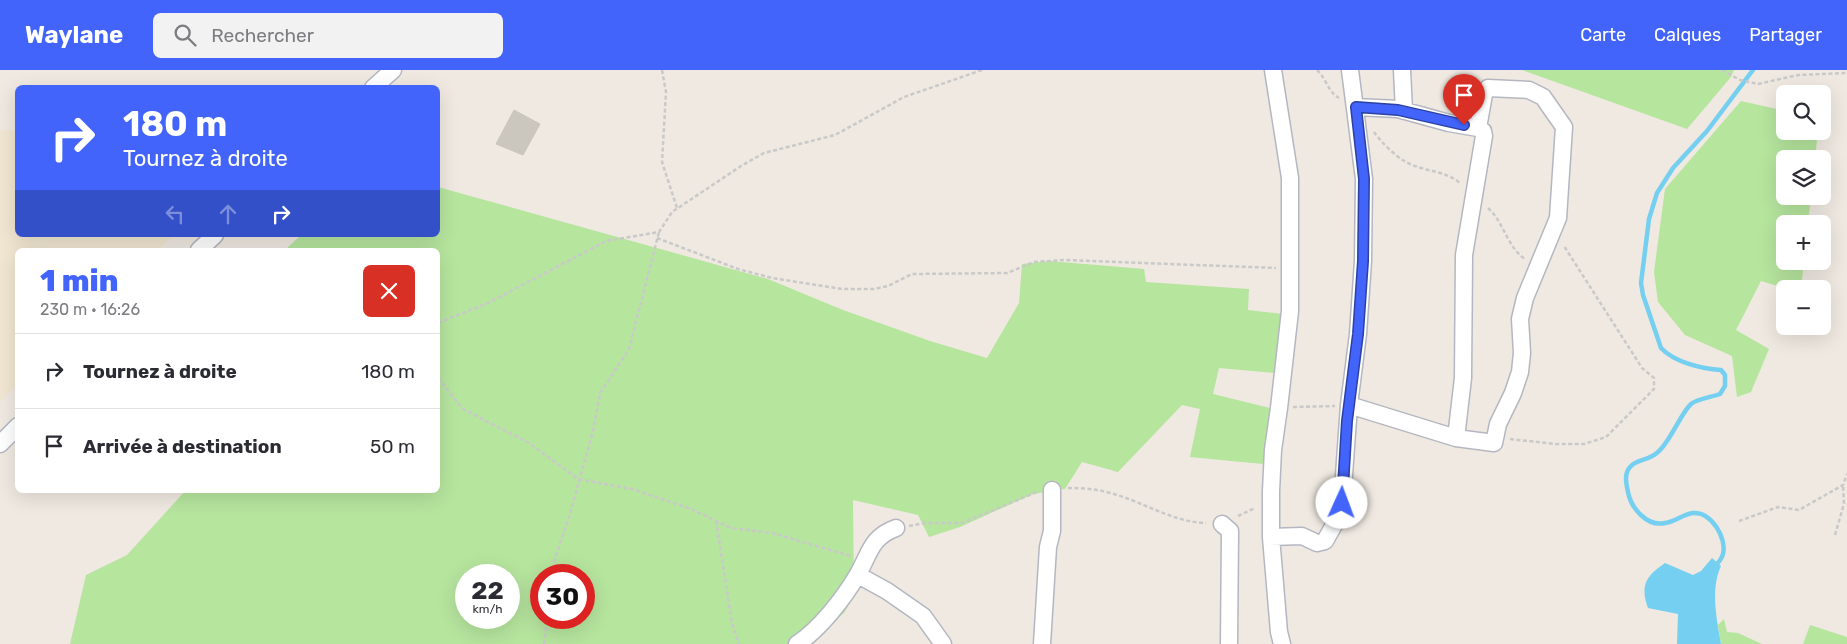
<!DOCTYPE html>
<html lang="fr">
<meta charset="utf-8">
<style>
body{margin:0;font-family:Rubik,sans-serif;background:#f2f2f3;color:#2b2b33;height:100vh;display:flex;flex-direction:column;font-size:19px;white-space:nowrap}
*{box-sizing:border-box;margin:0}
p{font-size:16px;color:#7c7c81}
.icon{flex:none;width:28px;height:28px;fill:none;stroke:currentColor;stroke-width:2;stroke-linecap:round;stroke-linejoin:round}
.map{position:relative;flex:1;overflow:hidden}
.panel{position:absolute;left:15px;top:178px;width:425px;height:245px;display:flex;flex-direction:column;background:#fff;border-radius:8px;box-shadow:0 5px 20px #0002}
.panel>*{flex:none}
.banner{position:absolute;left:15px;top:15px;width:425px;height:152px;border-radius:8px;box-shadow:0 5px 20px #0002;background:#4264fb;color:#fff;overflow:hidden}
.fabs{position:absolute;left:1776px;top:15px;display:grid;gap:10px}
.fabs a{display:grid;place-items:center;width:55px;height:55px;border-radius:8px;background:#fff;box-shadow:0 5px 20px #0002;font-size:25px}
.speed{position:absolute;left:455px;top:494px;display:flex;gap:10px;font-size:25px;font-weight:700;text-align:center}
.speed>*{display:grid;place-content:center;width:65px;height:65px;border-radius:50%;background:#fff;box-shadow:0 5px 20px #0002;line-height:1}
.speed small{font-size:12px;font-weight:400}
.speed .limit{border:8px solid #d22;background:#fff;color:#111}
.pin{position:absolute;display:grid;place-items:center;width:42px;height:42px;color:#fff;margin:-51px -21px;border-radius:50% 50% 50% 0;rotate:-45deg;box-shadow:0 0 5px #0007}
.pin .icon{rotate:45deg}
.me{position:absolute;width:55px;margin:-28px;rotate:2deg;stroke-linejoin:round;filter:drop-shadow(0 0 4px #0008)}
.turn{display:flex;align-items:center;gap:18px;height:105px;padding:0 25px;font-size:22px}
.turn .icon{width:65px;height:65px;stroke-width:2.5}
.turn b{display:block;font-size:35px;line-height:42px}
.lanes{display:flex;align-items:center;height:48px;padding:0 25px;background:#0003;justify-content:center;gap:25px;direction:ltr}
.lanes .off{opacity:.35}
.round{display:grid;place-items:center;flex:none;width:52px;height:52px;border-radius:8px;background:#f2f2f3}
.headline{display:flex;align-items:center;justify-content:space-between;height:85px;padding:0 25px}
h1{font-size:30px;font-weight:800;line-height:38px;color:#4264fb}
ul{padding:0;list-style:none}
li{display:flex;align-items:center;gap:15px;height:75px;padding:0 25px;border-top:1px solid #e1e1e2}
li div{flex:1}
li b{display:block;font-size:19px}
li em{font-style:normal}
header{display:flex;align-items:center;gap:30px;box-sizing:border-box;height:70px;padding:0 25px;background:#4264fb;color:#fff}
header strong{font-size:24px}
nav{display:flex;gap:28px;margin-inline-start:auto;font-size:18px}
.search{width:350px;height:45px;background:#f2f2f3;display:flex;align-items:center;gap:12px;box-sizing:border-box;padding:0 18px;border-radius:8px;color:#7c7c81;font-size:19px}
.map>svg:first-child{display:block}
.education{fill:#f0e6d1}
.green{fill:#b6e59e;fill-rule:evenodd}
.water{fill:#75cff0}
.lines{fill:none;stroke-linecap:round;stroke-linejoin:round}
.stream{stroke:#75cff0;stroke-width:4.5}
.building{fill:#cbc7bf;stroke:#cbc5ba}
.minor-casing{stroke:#b4b7c1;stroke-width:19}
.path{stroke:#c9c9c9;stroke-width:2.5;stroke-dasharray:4 2.5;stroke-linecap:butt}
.minor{stroke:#fff;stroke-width:16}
.route-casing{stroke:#2b41a3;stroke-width:12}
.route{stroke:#4264fb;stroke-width:9}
</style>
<header>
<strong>Waylane</strong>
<div class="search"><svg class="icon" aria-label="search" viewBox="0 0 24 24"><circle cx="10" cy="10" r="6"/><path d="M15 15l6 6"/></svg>Rechercher</div>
<nav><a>Carte</a><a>Calques</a><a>Partager</a></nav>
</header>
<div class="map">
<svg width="1847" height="574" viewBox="0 0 1847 574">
<rect width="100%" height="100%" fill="#efe9e1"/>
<path class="education" d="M0,60L17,61L18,165H174L158,180H18L17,315L0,332Z"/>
<path class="green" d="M1522,0H1734L1731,7L1687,59Z
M1741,31L1785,41V61H1818L1815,89H1785V126H1811L1808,154H1785V191H1804L1801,219H1788L1761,211L1736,260L1769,279L1751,322L1737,327L1732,286L1685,265L1658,232L1654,202L1665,119Z
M438,117L768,209L843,240L930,271L987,288L1019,233L1022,194L1049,191L1144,199L1146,212L1249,219L1248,240L1293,245L1287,304L1219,298L1213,324L1278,340L1263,394L1190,387L1200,339L1182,335L1118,402L1082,392L1065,419L1033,424L960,457L929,467L918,445L853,430L854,526L844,543L808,574H70L86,505L127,485L186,420H438V180H285L301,165H438ZM466,505H509V548H466ZM541,505H584V548H541Z
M1724,549L1727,562L1738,563L1762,574H1721L1718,555Z
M1810,555L1847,567V574H1803Z"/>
<path class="water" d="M1712,488L1721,496C1710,519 1717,550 1721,574H1677L1678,544L1648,538C1640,515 1646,506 1665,493L1693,505L1701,501Z"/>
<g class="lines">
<path class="stream" d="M1715,496C1718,493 1722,488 1723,484C1727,468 1711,441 1693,443C1683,444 1675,452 1665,453C1647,457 1631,438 1628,422C1626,413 1624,404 1630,397C1636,389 1650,391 1659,381C1671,370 1681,343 1691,334C1697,329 1712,327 1720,324L1725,316V305L1721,300C1702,299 1674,292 1661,278L1643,225L1641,213L1649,149L1657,123L1673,98L1707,61L1753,0"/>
</g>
<path class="building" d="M514,40L540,54L523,85L496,74Z"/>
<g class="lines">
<g class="minor-casing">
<path id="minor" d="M1273,0L1290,108V241L1279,338L1273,380L1271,421V467L1279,562L1282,574
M1402,0L1404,41
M373,18L393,0
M1356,37L1398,39L1449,53L1478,58L1483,61L1484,66L1464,185L1463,308L1456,368
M199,180L215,165
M1349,335L1456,368L1494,373L1498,354L1513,323L1520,302L1522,283L1520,249L1525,228L1558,148L1564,57L1543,27L1529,20L1488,18L1484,24L1478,58
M0,374L18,356
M1222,454L1230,461L1229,574
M1271,467L1302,466L1317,473L1325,471L1335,453L1342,433L1349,335L1358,264L1363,191L1364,109L1350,0
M858,505L887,521L923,546L943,574
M797,574C820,559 844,528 858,504C870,483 871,467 896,458
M1042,574L1048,477L1052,461V420"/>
</g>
<path class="path" d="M662,0L666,22L662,92L677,138
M1317,0C1326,8 1328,22 1339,28
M1722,0L1740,10L1758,14L1798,5L1847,3
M1374,62C1381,72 1395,86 1406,92C1424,102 1446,100 1461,114
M1488,138C1504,152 1507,177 1525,189
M657,168L738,199L772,208L842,219H874L888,216L912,204L1007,203L1034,192L1065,190L1276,198
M438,253L488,233L606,171L659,162L672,142L741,96L764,83L835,65L904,27L982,0
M438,308L463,339L529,373L578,409L632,419L691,439L731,458L772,463L851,486
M1293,337L1335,336
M1510,369L1556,374H1584L1606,367L1654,319V308L1642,298L1564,176
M1068,418C1083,418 1098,419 1114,424C1145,433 1173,452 1206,453
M1238,446L1255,438
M716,451L732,553L739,574
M1739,451L1778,437L1799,440L1843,415L1847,404
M909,456L925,453H962L1037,422
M1835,465L1844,434L1843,415
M552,505L553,494L569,447L593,361L600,323L629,279L659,162
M544,574L547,548"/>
<use href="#minor" class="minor"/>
</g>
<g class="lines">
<g class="route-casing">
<path id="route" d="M1342,433L1347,351L1358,264L1363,191L1364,109L1356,37L1398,40L1464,55"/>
</g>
<use href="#route" class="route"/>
</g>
</svg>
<div class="fabs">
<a><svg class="icon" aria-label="search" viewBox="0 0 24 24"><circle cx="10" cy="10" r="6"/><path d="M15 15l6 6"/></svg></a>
<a><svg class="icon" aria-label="layers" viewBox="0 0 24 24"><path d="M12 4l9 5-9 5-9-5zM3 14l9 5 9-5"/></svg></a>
<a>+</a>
<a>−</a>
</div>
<div class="speed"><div>22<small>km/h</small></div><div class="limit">30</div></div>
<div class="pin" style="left:1464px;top:55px;background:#d93025"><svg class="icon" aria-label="arrive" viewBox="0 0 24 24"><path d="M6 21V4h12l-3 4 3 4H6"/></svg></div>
<svg class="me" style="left:1342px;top:433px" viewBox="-20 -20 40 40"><circle r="19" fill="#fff"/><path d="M0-13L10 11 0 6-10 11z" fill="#4264fb"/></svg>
<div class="banner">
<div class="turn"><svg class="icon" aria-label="right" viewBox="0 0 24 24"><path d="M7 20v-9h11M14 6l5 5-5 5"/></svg><div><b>180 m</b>Tournez à droite</div></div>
<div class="lanes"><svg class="icon off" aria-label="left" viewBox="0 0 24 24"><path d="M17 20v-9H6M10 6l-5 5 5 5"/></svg><svg class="icon off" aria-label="ahead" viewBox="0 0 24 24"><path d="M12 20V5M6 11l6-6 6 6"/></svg><svg class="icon" aria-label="right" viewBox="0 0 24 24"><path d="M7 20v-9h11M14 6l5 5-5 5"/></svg></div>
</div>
<section class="panel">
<div class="headline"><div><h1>1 min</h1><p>230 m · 16:26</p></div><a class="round" style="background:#d93025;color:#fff"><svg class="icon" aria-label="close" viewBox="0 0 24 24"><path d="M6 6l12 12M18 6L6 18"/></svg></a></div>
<ul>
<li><svg class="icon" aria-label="right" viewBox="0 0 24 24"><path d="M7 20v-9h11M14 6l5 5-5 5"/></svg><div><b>Tournez à droite</b></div><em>180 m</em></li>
<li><svg class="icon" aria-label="arrive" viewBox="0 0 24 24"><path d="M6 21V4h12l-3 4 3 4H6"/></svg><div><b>Arrivée à destination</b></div><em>50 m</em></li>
</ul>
</section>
</div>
